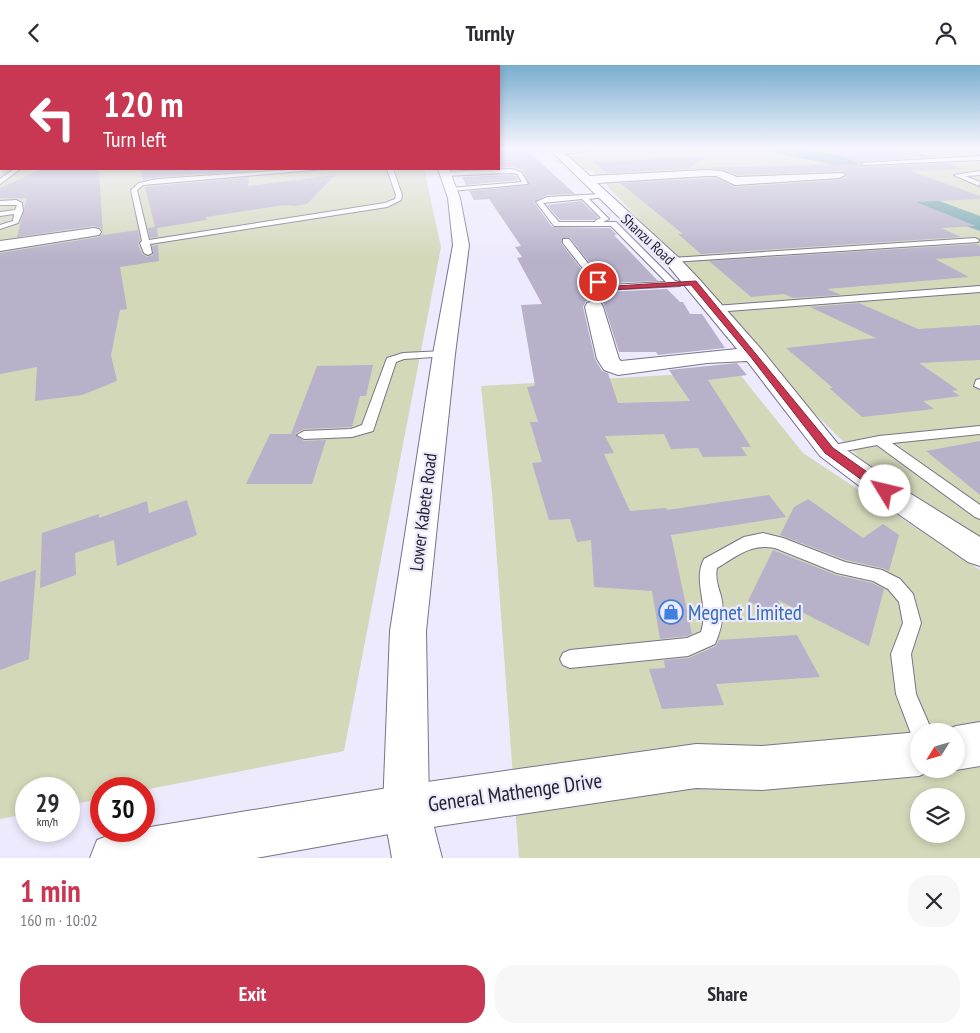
<!DOCTYPE html>
<meta charset="utf-8">
<style>
body{margin:0;font-family:"PT Sans Narrow",sans-serif;background:#f7f7f7;color:#2b2b33;height:100vh;display:flex;flex-direction:column;font-size:19px;white-space:nowrap}
*{box-sizing:border-box;margin:0}
p{font-size:16px;color:#7c7c81}
.icon{flex:none;width:28px;height:28px;fill:none;stroke:currentColor;stroke-width:2;stroke-linecap:round;stroke-linejoin:round}
.map{position:relative;height:793px;overflow:hidden}
.drawer{display:flex;flex-direction:column;background:#fff;flex:1}
.drawer>*{flex:none}
.guide{position:absolute;left:0px;top:0px;width:500px;height:105px;box-shadow:0 2px 8px #0003;background:#c93853;color:#fff;overflow:hidden}
.needle{width:32px;rotate:233deg}
.buttons{position:absolute;left:910px;top:658px;display:grid;gap:10px}
.buttons a{display:grid;place-items:center;width:55px;height:55px;border-radius:50%;background:#fff;box-shadow:0 2px 8px #0003;font-size:25px}
.speed{position:absolute;left:15px;top:712px;display:flex;gap:10px;font-size:25px;font-weight:700;text-align:center}
.speed>*{display:grid;place-content:center;width:65px;height:65px;border-radius:50%;background:#fff;box-shadow:0 2px 8px #0003;line-height:1}
.speed small{font-size:12px;font-weight:400}
.speed .limit{border:8px solid #d22;background:#fff;color:#111}
.pin{position:absolute;display:grid;place-items:center;width:42px;height:42px;color:#fff;margin:-21px;border:2px solid #fff;border-radius:50%;box-shadow:0 1px 5px #0007}
.me{position:absolute;width:55px;margin:-28px;rotate:306deg;stroke-linejoin:round;filter:drop-shadow(0 0 4px #0008)}
.turn{display:flex;align-items:center;gap:18px;height:105px;padding:0 20px;font-size:22px}
.turn .icon{width:65px;height:65px;stroke-width:2.5}
.turn b{display:block;font-size:35px;line-height:42px}
.round{display:grid;place-items:center;flex:none;width:52px;height:52px;border-radius:20px;background:#f7f7f7}
.overview{display:flex;align-items:center;justify-content:space-between;height:85px;padding:0 20px}
h1{font-size:30px;font-weight:800;line-height:38px;color:#c93853}
.primary-button{display:flex;gap:10px;margin-top:auto;padding:10px 20px}
.primary-button a{flex:1;height:58px;border-radius:20px;background:#c93853;color:#fff;font-size:20px;font-weight:800;line-height:58px;text-align:center}
.primary-button a+a{background:#f7f7f7;color:#2b2b33}
header{display:flex;justify-content:space-between;align-items:center;height:65px;padding:0 20px;background:#fff;font-size:22px;font-weight:800}
.map>svg:first-child{display:block}
.green{fill:#d3d8b9;fill-rule:evenodd}
.lines{fill:none;stroke-linecap:round;stroke-linejoin:round}
.river{fill:#72a4aa;fill-rule:evenodd}
.building{fill:#b7b1c9}
.lane-casing{stroke:#787388;stroke-width:2}
.street-casing{stroke:#787388;stroke-width:2}
.secondary-casing{stroke:#787388;stroke-width:2}
.lane{fill:#fff;fill-rule:evenodd}
.street{fill:#fff;fill-rule:evenodd}
.secondary{fill:#fff;fill-rule:evenodd}
.route{fill:#c93853;stroke:#832436}
.labels{text-anchor:middle;dominant-baseline:central;stroke-width:4.5;stroke-linejoin:round;paint-order:stroke}
.far-street-label{font-size:15px;fill:#211f28;stroke:#eeeafd}
.street-label{font-size:18px;fill:#211f28;stroke:#eeeafd}
.near-shop-label{font-size:21px;fill:#366cbe;stroke:#eeeafd;text-anchor:start}
.near-street-label{font-size:21px;fill:#211f28;stroke:#eeeafd}
</style>
<header><svg class="icon" aria-label="back" viewBox="0 0 24 24"><path d="M15 5l-7 7 7 7"/></svg>Turnly<svg class="icon" aria-label="person" viewBox="0 0 24 24"><circle cx="12" cy="8" r="4"/><path d="M4 21q1-7 8-7t8 7"/></svg></header>
<div class="map">
<svg width="980" height="793" viewBox="0 0 980 793">
<rect width="100%" height="100%" fill="#eeeafd"/>
<path class="green" d="M0,83L1,104H424L441,182L344,686L144,725V724H101V734L69,740V724H26V749L0,754Z
M568,83H980V474L865,398L805,339L669,186L593,106L551,96L580,91Z
M737,306L803,388L980,505V793H519L492,428L481,321ZM919,666H956V704H919ZM919,731H956V769H919Z"/>
<g class="lines">
<path class="river" d="M768,83H804L843,91L926,131L980,151V166L910,141L831,99L770,87Z"/>
</g>
<path class="building" d="M499,83H525L575,129L547,130L534,137L552,162L610,163L617,170H614L658,216L609,218L602,214L570,173H562V179L594,221L604,227L667,224L680,237H683L690,249H702L725,283L658,290L656,287H619L603,237L595,234L586,236L583,242L595,294L602,306L608,308L618,338L690,336L669,305L737,298L747,310L708,315L751,382H741L747,391L703,392L698,383L671,384L664,369L605,371L614,388L604,389L630,446L666,443L667,445L769,430L786,452L671,470L692,569L687,571L660,574L652,526L594,522L591,475L577,477L570,454L549,455L532,398L542,397L530,357H538L527,322L535,321L521,240L542,239L517,193L522,192L515,182L521,181L489,134L474,135L469,126L529,120L522,105L512,102L499,103Z
M825,83H905L931,92L861,96L859,98Z
M706,92L689,103L860,99L864,102L948,98L962,104L911,106L980,131V134L916,137L976,161L941,163L961,172L701,189L678,169H683L620,118L716,113L735,122L839,115L846,112V109L843,106L737,110L722,104L706,103L607,108L593,97Z
M41,104H99L103,170L138,165L140,175L138,179L142,189L147,192L153,190L152,181L158,180L159,196L120,202L127,244L120,245L111,290L117,316L82,330L35,336L37,302L0,309V188L99,172L103,168L101,163L94,161L17,172L27,133H0V123Z
M140,104H251V106L158,112L143,115Z
M335,110L307,139L295,141L284,140L206,152L207,155L157,163L158,172L150,173L148,163L155,162L145,122L249,112L248,121Z
M512,110L516,111L519,115L466,120L462,112Z
M581,136L598,152L594,155H560L547,140Z
M976,179L980,181V191L935,194L969,212L827,224L841,230L793,233L784,229L751,232L709,196Z
M859,238L918,264L980,260V295L919,298L958,325L952,326L960,331L923,336L934,344L862,352L829,323H833L786,283L876,273L810,242Z
M373,300L366,331H360L352,362L304,364L295,369L304,376L326,375L312,419H246L270,369H291L317,301Z
M980,376V430L926,386Z
M808,434L863,473L883,459L899,470L889,506L882,503L846,495L780,470L794,442Z
M187,435L197,470L117,501L114,475L75,488L76,510L40,523L42,468L99,449V453L147,436L149,448Z
M773,485L836,510L872,518L884,524L869,581L778,535L791,559L748,536Z
M36,505L29,594L0,605V517Z
M797,570L820,612L716,619L724,640L662,644L649,604L665,603L664,595L689,593L716,581L719,575Z"/>
<g class="lines">
<g class="lane-casing">
<path id="lane" d="M589,83H608L558,90L555,88Z
M980,91V95L864,100L861,98Z
M14,104H20L0,119V114Z
M302,104H324L143,120L137,125L149,175L385,138L395,134L396,130L387,104H393L402,130L401,135L387,142L150,179L152,188L148,190L144,188L140,178L142,176L131,125L139,118L158,114Z
M512,104L521,107L528,119L451,126L449,123L522,117L517,109L512,108L445,111L442,109L445,107Z
M980,106V110L965,111L980,117L979,121L954,110Z
M602,129L604,130V132L589,134L609,154L603,157H616L675,216L680,217V221L604,225L595,219L563,178V174H569L601,215L609,220L666,217L611,161H554L536,137L547,132ZM582,134L601,153L596,155L595,157H559L543,138Z
M0,136L16,135L22,138L23,146L18,158L0,164V160L13,156L14,149L0,151V147L15,145L17,140H0Z
M975,173L979,175L978,177L672,197L668,195L672,193Z
M980,221V227L715,247L710,244L715,241Z
M444,286L448,287L449,289L448,291L404,294L396,297L373,366L352,372L304,374L297,370L304,366L351,364L362,360L387,293L403,288Z
M980,314V324L974,321L976,315Z
M980,361V369L892,378L980,440V454L975,452L877,380L829,389L824,388L822,385L824,382L879,371Z
M763,468L783,473L845,497L882,505L900,514L913,529L921,558L911,589L916,629L932,666H919V676L913,674L896,629L891,589L903,558L899,537L888,524L873,516L837,508L775,483C751,478 737,491 717,503C715,513 718,521 721,531C725,548 722,563 715,579L688,591L570,603L563,600L560,594L563,588L570,585L687,573L701,567C710,540 692,517 704,494L744,472Z"/>
</g>
<g class="street-casing">
<path id="street" d="M548,83H559L590,111L706,105L722,106L737,112L843,108L845,110L839,113L735,120L716,111H706L597,118L678,192L699,214L761,284L838,379L895,419L980,472V501L968,497L875,433L820,391L747,296L707,298L618,310L604,305L597,294L585,242L587,238L594,236L601,238L603,242L619,294L621,296L737,284L666,198Z
M94,163L99,164L101,167L99,170L0,186V176Z
M980,657V701L956,705L954,704H956V666H944L956,661Z
M919,667V704H935L919,711L762,725L696,723L406,766L256,793H90L97,775L115,768L144,766V763L406,720L696,679L762,681Z"/>
</g>
<g class="secondary-casing">
<path id="secondary" d="M967,83H980V89Z
M438,104H449L460,133L469,180L455,289L426,566L429,743L442,793H392L383,743L390,566L433,289L453,180L448,133Z"/>
</g>
<use href="#lane" class="lane"/>
<use href="#street" class="street"/>
<use href="#secondary" class="secondary"/>
</g>
<linearGradient id="sky" x2="0" y2="1"><stop stop-color="#79aecf"/><stop offset="0.43" stop-color="#f7f6fe"/><stop offset="1" stop-color="#f7f6fe" stop-opacity="0"/></linearGradient>
<rect width="980" height="194" fill="url(#sky)"/>
<path class="route" d="M595,215C603,214 608,221 616,221L696,216L833,383L890,423L891,426L890,429H881L825,388L750,291L691,220L607,225L595,219Z"/>
<defs>
<g id="shop-ring" transform="scale(1.25)"><circle r="9.5" fill="#eeeafd" stroke="#3f7fe0" stroke-width="1.5"/><path d="M-5-2.5h2.3a2.7 3.5 0 0 1 5.4 0H5L5.5 6h-11ZM-1.5-2.5h3a1.5 2.3 0 0 0-3 0Z" fill="#3f7fe0"/></g>
</defs>
<g fill-rule="evenodd">
<use href="#shop-ring" x="671" y="547"/>
</g>
<g class="labels">
<g class="far-street-label">
<text transform="translate(648 174) rotate(43)">Shanzu Road</text>
</g>
<g class="street-label">
<text transform="translate(423 447) rotate(-83)">Lower Kabete Road</text>
</g>
<g class="near-shop-label">
<text x="688" y="547">Megnet Limited</text>
</g>
<g class="near-street-label">
<text transform="translate(515 727) rotate(-8)">General Mathenge Drive</text>
</g>
</g>
</svg>
<div class="buttons">
<a><svg class="needle" viewBox="-14 -14 28 28"><path d="M0-13l5 13h-10z" fill="#e53935"/><path d="M0 13l5-13h-10z" fill="#7c7c81"/></svg></a>
<a><svg class="icon" aria-label="layers" viewBox="0 0 24 24"><path d="M12 4l9 5-9 5-9-5zM3 14l9 5 9-5"/></svg></a>
</div>
<div class="speed"><div>29<small>km/h</small></div><div class="limit">30</div></div>
<div class="pin" style="left:598px;top:217px;background:#d93025"><svg class="icon" aria-label="arrive" viewBox="0 0 24 24"><path d="M6 21V4h12l-3 4 3 4H6"/></svg></div>
<svg class="me" style="left:885px;top:426px" viewBox="-20 -20 40 40"><circle r="19" fill="#fff"/><path d="M0-13L10 11 0 6-10 11z" fill="#c93853"/></svg>
<div class="guide">
<div class="turn"><svg class="icon" aria-label="left" viewBox="0 0 24 24"><path d="M17 20v-9H6M10 6l-5 5 5 5"/></svg><div><b>120 m</b>Turn left</div></div>
</div>
</div>
<section class="drawer">
<div class="overview"><div><h1>1 min</h1><p>160 m · 10:02</p></div><a class="round"><svg class="icon" aria-label="close" viewBox="0 0 24 24"><path d="M6 6l12 12M18 6L6 18"/></svg></a></div>
<div class="primary-button"><a>Exit</a><a>Share</a></div>
</section>
